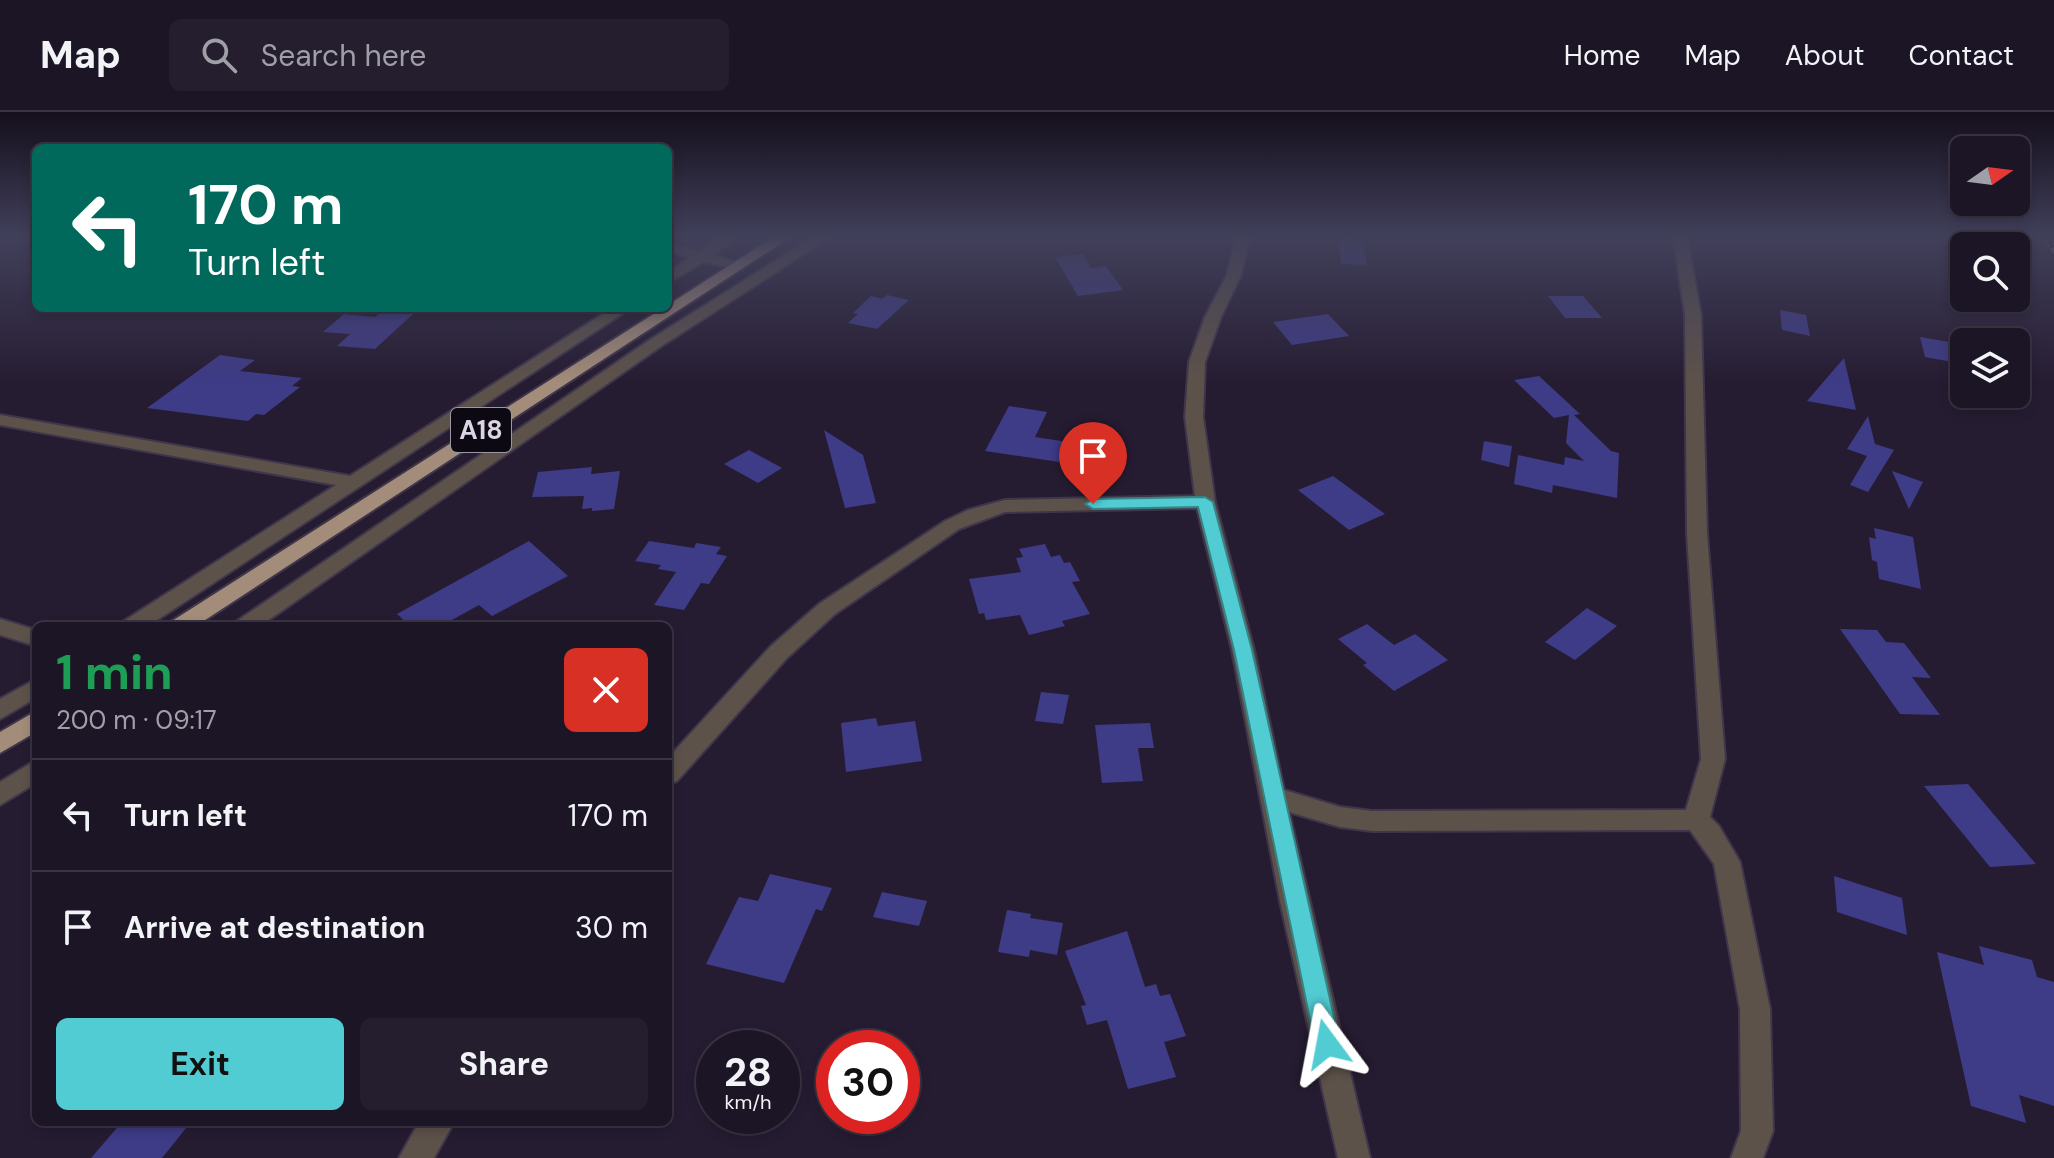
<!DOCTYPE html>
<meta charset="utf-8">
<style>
body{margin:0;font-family:"DM Sans",sans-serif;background:#251e2e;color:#f1f3f6;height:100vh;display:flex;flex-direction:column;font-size:30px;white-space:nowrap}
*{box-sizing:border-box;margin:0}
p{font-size:26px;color:#a09fa7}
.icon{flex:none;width:44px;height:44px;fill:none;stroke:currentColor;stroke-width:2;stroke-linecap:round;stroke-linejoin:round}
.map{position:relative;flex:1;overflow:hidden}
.panel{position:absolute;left:32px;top:510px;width:640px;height:504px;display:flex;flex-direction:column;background:#1c1526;border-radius:12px;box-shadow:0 4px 12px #0003,0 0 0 2px #3a3443}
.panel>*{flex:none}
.banner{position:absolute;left:32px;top:32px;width:640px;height:168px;border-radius:12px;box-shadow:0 4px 12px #0003,0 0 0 2px #3a3443;background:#00695c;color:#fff;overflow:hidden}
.needle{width:52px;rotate:76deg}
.tools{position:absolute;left:1950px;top:24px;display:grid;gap:16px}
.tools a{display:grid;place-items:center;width:80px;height:80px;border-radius:12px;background:#1c1526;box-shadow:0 4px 12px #0003,0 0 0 2px #3a3443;font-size:40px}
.speed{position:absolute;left:696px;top:918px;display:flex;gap:16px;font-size:40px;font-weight:700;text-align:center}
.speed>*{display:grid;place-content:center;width:104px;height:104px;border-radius:50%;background:#1c1526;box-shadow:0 4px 12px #0003,0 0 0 2px #3a3443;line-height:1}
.speed small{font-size:20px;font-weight:400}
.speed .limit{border:12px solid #d22;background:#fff;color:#111}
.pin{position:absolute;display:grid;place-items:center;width:68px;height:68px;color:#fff;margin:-82px -34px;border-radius:50% 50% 50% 0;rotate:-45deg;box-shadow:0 0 8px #0007}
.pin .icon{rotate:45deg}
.me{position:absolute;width:88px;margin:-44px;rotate:347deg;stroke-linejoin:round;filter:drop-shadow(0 0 6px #0008)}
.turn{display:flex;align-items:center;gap:28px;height:168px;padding:0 24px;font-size:36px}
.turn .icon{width:104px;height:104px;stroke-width:2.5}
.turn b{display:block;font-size:56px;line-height:68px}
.round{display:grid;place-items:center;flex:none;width:84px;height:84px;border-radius:12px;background:#251e2e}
.headline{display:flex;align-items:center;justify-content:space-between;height:136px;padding:0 24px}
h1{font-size:48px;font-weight:700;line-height:60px;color:#1e9e55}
.primary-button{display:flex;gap:16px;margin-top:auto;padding:16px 24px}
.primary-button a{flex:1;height:92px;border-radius:12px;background:#51ccd2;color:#111;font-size:32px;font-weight:700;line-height:92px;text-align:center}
.primary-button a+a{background:#251e2e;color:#f1f3f6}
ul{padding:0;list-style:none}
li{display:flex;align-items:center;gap:24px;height:112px;padding:0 24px;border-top:2px solid #3a3443}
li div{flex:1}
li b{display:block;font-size:30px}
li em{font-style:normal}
header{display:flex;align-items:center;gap:48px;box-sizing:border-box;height:112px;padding:0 40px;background:#1c1526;border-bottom:2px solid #3a3443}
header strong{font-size:38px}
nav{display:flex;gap:44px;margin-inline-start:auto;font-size:28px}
.search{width:560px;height:72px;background:#251e2e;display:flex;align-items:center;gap:20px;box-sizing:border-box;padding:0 28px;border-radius:12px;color:#a09fa7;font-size:30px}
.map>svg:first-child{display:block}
.building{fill:#3e3b87}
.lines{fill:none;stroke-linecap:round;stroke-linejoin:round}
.minor-casing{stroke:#3f364b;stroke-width:4}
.trunk-casing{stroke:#3f364b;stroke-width:4}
.minor{fill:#5d524a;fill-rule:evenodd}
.trunk{fill:#a48c7a;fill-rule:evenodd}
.rail-casing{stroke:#877f91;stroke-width:6}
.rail{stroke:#0d0912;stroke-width:4;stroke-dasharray:13;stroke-linecap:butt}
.route{fill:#51ccd2;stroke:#358588;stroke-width:2}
.labels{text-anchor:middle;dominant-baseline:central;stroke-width:7;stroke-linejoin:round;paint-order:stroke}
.shield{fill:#0d0912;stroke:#9c97a4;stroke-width:2}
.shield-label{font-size:26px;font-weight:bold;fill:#dad4e3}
</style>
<header>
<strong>Map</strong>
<div class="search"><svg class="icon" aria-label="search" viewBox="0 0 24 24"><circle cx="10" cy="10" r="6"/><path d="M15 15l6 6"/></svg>Search here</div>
<nav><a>Home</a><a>Map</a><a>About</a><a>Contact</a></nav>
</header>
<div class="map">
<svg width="2054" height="1046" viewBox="0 0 2054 1046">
<rect width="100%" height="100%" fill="#261c32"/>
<path class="building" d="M1338,127L1362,128L1367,153L1341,152Z
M1083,142L1091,156L1106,154L1123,178L1078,184L1055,145Z
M887,183L909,188L877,217L848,211L858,202L853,201L871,184L882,187Z
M1548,184H1583L1602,206H1565Z
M1780,198L1806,203L1810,224L1782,218Z
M382,199L413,202L375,237L337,234L350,222L323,220L344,202L375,205Z
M1328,202L1349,224L1292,233L1273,210Z
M1920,225L1961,232L1964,252L1925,245Z
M220,243L255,248L240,259L302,266L292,274L300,275L264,303L256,302L248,309L147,296Z
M1844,246L1856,298L1807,289Z
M1539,264L1580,302L1574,303L1611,339L1619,341L1617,386L1553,373L1552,381L1514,372L1518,343L1564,353L1565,345L1584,349L1566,331L1569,303L1554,306L1514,268Z
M1009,294L1047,300L1035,325L1074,331L1066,351L985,339Z
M1868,304L1875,332L1894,338L1868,380L1850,373L1867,344L1847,337Z
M824,318L863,343L876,391L845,396Z
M1484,329L1512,334L1509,355L1481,348Z
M749,338L782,356L758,371L724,352Z
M592,355L591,362L620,359L614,397L592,399V396L582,397L584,384L532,385L538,360Z
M1892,359L1923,370L1909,397Z
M1333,364L1385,402L1349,418L1298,378Z
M1874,416L1913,425L1921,477L1879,467L1877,450L1872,448L1869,425L1876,427Z
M529,429L568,464L492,504L479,493L441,514H410L397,502Z
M649,429L694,436L696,431L721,435L716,442L727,444L709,472L701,471L684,498L654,493L676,460L658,457L661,453L635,449Z
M1045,432L1051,445L1060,443L1064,451L1070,450L1080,469L1072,470L1090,502L1062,509L1065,514L1029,523L1020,503L986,508L984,501L979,502L969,467L1021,460L1016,446L1023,445L1019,437Z
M1587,496L1617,514L1575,548L1545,530Z
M1367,512L1394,533L1415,522L1448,548L1394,579L1363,553L1367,551L1338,527Z
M1840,517L1877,518L1886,530L1904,531L1931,566L1912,565L1940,603L1900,602Z
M1041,580L1069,583L1063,612L1035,609Z
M876,606L878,614L915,609L922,649L846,660L841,611Z
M1150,611L1154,636H1138L1143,669L1102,671L1095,613Z
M1968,672L2036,752L1990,755L1924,674Z
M770,762L832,776L822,799L816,797L784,871L706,852L739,785L758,789Z
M1834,764L1902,786L1907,823L1837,800Z
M882,780L927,789L919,814L873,805Z
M1007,798L1031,802L1030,806L1063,811L1057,843L1030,838L1029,845L998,840Z
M1127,819L1145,875L1156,872L1160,884L1170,882L1186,924L1164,930L1176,965L1128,977L1107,908L1087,913L1081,894L1086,893L1065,839Z
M1979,834L2032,848L2037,865L2054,870V994L2019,983L2026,1011L1971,994L1937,840L1984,853Z
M122,1010H191L162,1046H91Z"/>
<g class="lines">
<g class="minor-casing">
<path id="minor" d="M722,124H739L713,143L742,152V158L703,150L668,171V160L690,146L668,139V131L699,140Z
M815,124H832L660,235L260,514H234L237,509L648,229Z
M1236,124H1250L1241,163L1221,205L1205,250L1203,305L1215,390L1254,538L1284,678L1340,695L1372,699L1686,698L1701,647L1687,422L1685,203L1673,124H1687L1701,203L1707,422L1725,647L1710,705L1719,714L1740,750L1770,897L1773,1019L1763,1046H1731L1741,1019L1740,897L1714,752L1690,718L1372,719L1340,715L1289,700L1370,1046H1338L1280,789L1232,538L1197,396L1005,400L959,417L835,502L787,546L677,669L668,672V646L771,534L819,492L945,409L968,398L1005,388L1195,384L1185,305L1189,250L1205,205L1227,163Z
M612,196H631L148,514H121L124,509L336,373L0,313V303L350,364Z
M0,507L36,518V534L0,523Z
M36,567V586L0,607V587Z
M36,648V671L0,693V670Z
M419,1010H454L434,1046H399Z"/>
</g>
<g class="trunk-casing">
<path id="trunk" d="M775,124H792L196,514H169L172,509L663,196H668V193Z
M36,599V620L0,641V620Z"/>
</g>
<use href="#minor" class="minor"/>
<use href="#trunk" class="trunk"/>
<g class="rail-casing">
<path id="rail" d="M2046,124L2054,138"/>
</g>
<use href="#rail" class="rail"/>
</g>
<linearGradient id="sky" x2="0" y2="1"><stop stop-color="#150f1c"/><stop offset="0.46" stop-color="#41405a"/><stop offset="1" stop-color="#41405a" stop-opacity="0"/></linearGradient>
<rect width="2054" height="271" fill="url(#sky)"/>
<path class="route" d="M1205,385L1213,390L1252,538L1340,932L1336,940L1327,944L1319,940L1315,932L1234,538L1198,395L1093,397L1085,392L1093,387Z"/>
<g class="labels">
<rect class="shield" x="451" y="296" width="60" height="44" rx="6"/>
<g class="shield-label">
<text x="481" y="318">A18</text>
</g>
</g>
</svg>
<div class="tools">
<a><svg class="needle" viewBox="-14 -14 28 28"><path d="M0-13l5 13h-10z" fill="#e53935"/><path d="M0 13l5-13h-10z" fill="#a09fa7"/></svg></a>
<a><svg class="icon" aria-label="search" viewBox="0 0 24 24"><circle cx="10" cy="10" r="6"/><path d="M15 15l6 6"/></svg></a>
<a><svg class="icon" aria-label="layers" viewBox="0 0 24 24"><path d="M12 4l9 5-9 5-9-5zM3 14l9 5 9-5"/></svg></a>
</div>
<div class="speed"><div>28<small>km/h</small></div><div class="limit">30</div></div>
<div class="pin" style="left:1093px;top:392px;background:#d93025"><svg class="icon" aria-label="arrive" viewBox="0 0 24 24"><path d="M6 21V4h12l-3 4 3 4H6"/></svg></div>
<svg class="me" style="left:1327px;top:932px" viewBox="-20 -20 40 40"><path d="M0-17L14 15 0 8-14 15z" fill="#51ccd2" stroke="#fff" stroke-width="4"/></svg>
<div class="banner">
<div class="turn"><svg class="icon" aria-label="left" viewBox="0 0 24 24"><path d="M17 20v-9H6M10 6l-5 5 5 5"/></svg><div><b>170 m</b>Turn left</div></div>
</div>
<section class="panel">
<div class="headline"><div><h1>1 min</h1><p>200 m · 09:17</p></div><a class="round" style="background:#d93025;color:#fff"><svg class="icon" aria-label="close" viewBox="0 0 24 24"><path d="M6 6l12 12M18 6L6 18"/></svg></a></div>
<ul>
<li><svg class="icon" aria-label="left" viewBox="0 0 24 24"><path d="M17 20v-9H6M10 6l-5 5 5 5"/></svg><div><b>Turn left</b></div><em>170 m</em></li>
<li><svg class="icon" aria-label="arrive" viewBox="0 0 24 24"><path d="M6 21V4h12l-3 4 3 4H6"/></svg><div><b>Arrive at destination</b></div><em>30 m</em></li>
</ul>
<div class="primary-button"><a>Exit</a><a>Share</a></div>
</section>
</div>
